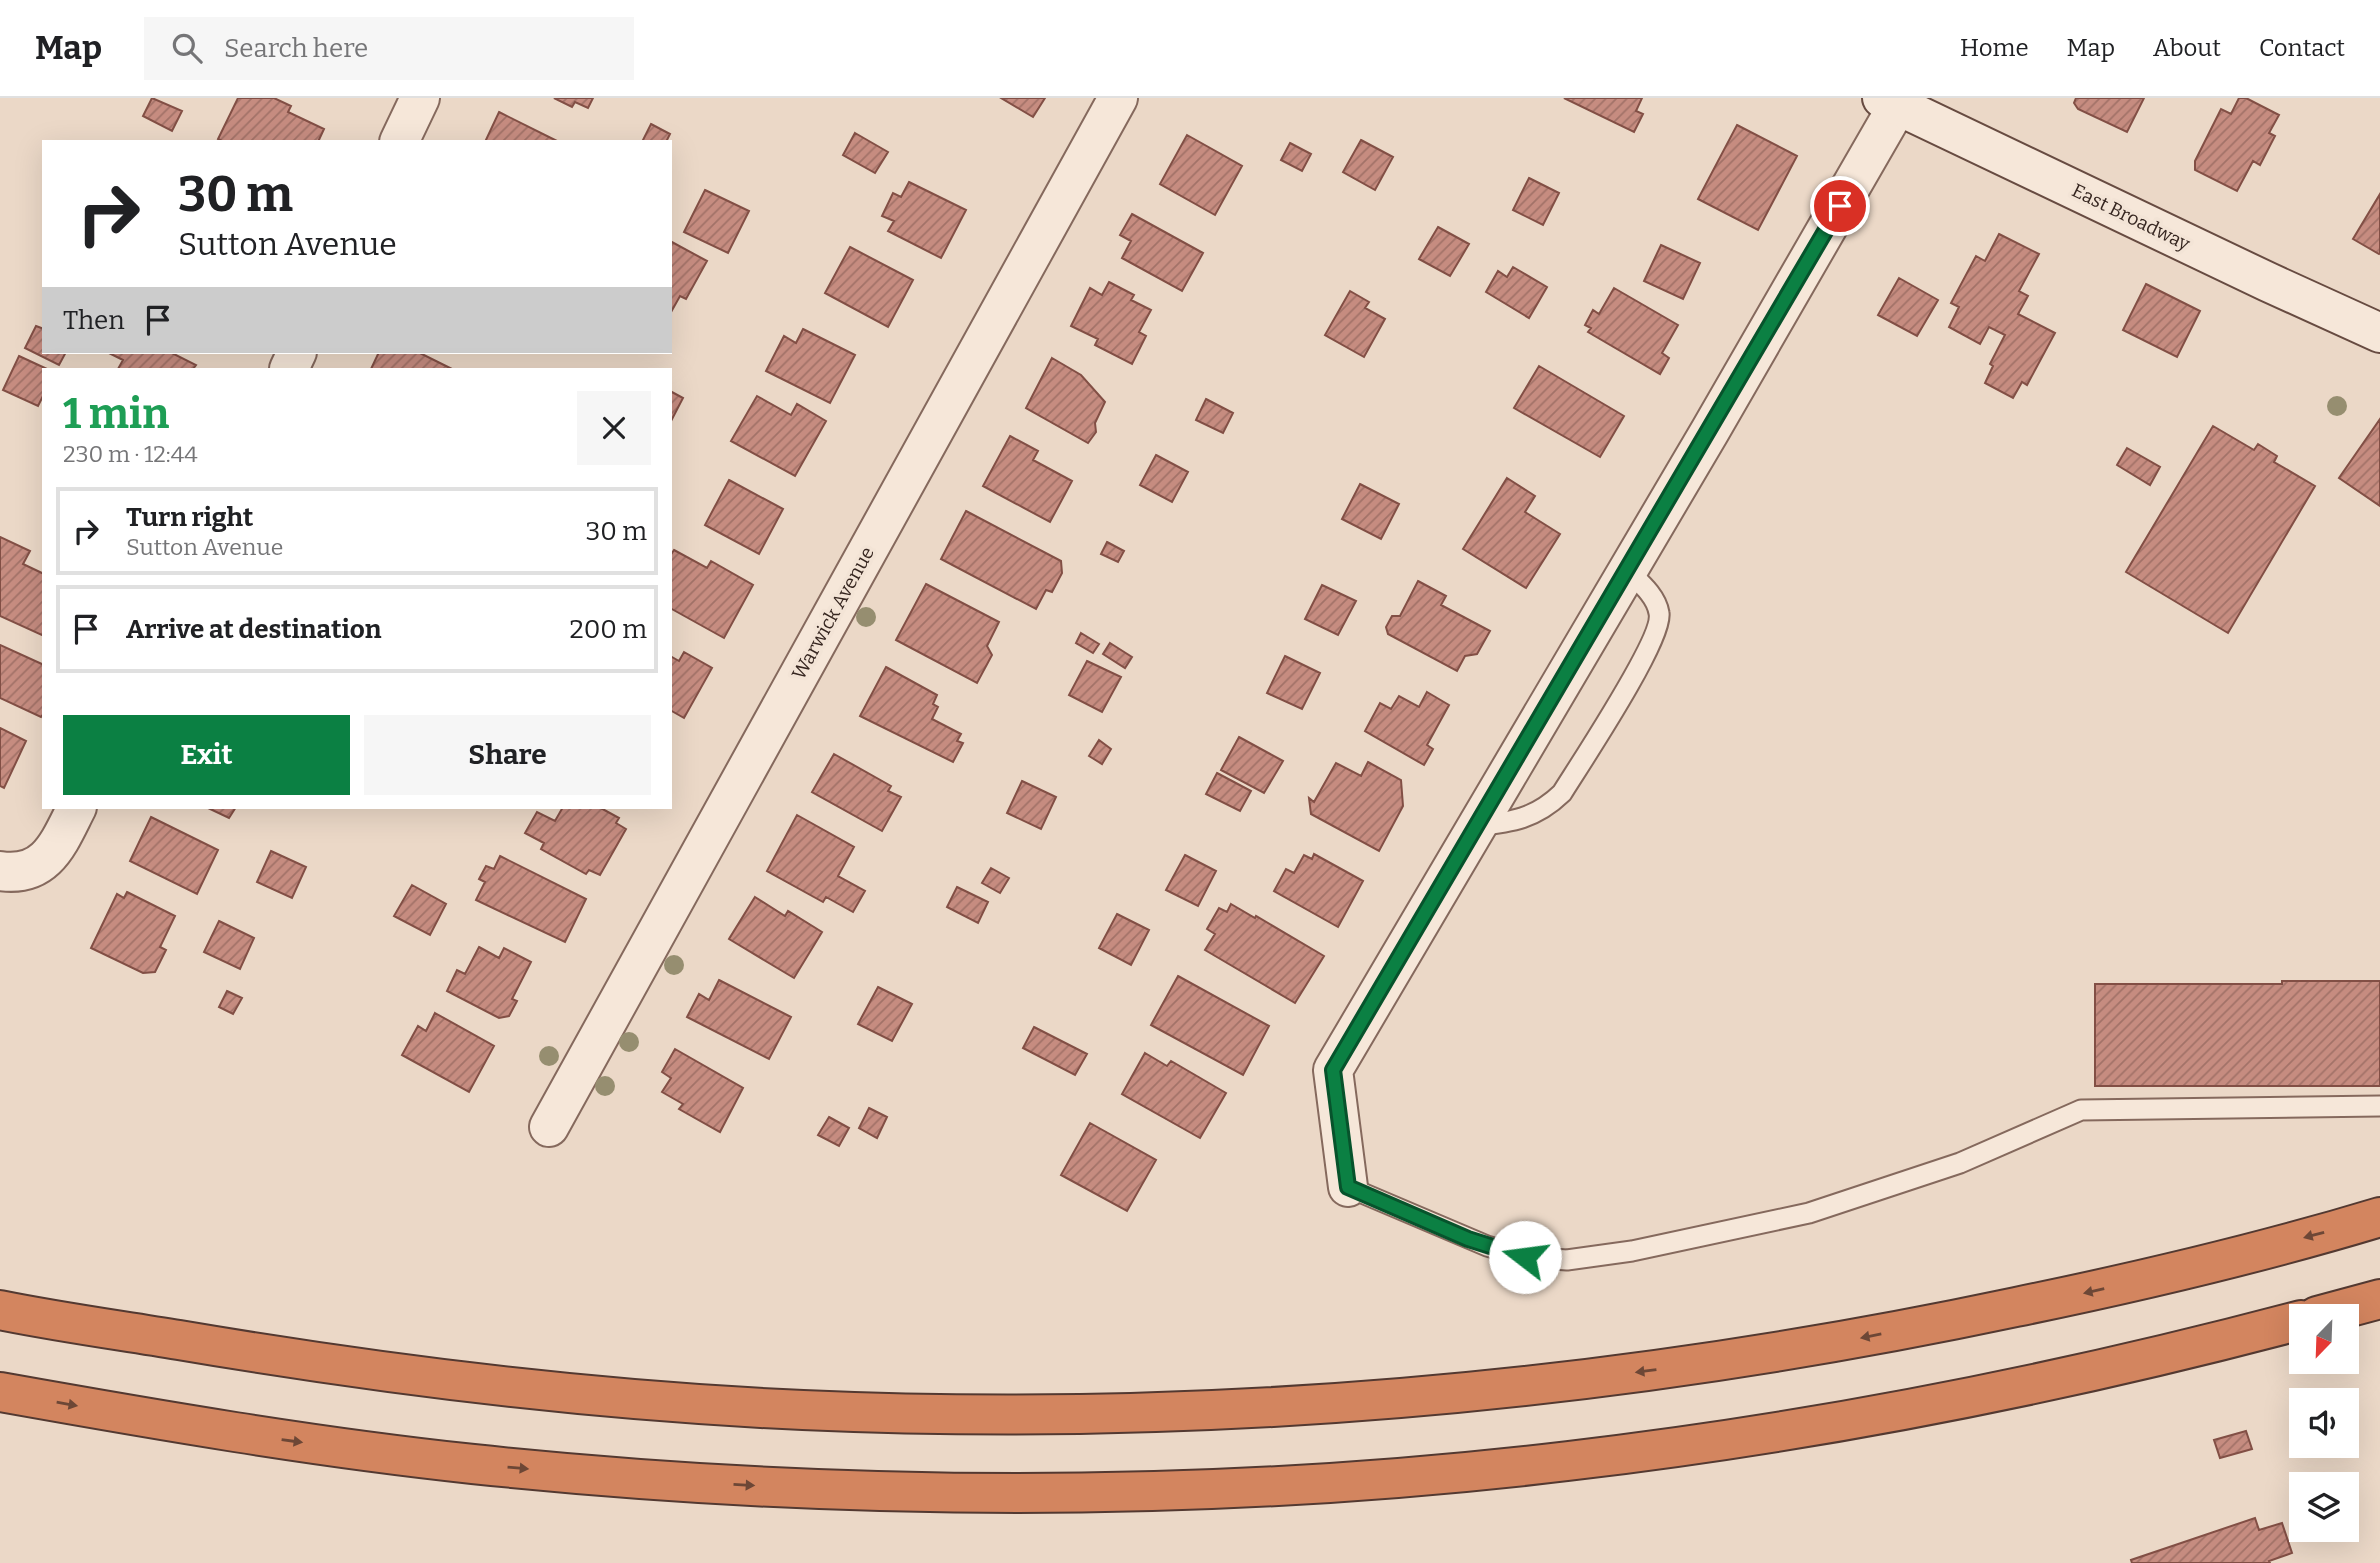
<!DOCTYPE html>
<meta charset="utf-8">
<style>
body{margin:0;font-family:Bitter,serif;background:#f6f6f6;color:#202124;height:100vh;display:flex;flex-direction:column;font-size:26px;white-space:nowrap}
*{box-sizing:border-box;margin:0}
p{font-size:23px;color:#757577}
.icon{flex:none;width:38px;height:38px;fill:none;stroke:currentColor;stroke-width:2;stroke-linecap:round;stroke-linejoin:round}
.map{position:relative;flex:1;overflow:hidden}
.drawer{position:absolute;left:42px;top:270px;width:630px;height:441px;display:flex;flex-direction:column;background:#fff;border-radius:0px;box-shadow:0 7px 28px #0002}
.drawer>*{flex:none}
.top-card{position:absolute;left:42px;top:42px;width:630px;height:214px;border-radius:0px;box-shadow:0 7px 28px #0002;background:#fff;color:#202124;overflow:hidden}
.needle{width:46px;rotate:203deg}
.controls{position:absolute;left:2289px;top:1206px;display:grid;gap:14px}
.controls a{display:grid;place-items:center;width:70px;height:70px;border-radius:0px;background:#fff;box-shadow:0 7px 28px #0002;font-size:35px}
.pin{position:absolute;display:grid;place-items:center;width:60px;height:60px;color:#fff;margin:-30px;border:4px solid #fff;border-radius:50%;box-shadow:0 2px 7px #0007}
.me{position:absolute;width:77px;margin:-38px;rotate:285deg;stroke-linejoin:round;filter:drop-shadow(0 0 5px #0008)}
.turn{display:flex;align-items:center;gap:24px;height:147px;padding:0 21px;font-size:32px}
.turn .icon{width:91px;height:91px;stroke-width:2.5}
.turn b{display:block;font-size:49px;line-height:60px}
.then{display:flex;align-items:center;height:66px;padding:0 21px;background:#0003;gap:14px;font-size:26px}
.round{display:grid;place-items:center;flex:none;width:74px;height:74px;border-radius:0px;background:#f6f6f6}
.summary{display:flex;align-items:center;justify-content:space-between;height:119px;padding:0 21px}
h1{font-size:42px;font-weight:700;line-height:52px;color:#1e9e55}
.button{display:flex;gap:14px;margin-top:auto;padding:14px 21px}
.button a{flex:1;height:80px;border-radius:0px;background:#0b8043;color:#fff;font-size:28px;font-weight:700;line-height:80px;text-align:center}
.button a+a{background:#f6f6f6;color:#202124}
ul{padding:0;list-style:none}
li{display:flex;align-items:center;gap:21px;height:88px;margin:0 14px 10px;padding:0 7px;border:4px solid #e0e0e0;border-radius:0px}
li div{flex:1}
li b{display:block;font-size:26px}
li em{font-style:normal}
header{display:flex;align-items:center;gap:42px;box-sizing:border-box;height:98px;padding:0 35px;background:#fff;border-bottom:2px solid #e0e0e0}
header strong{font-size:33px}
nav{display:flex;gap:38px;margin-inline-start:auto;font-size:24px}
.search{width:490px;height:63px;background:#f6f6f6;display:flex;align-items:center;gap:18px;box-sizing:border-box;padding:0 24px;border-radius:0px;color:#757577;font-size:26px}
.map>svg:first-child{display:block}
.building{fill:url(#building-hatch);stroke:#824f45;stroke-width:2}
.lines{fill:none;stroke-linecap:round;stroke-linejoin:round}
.lane-casing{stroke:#85695d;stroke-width:23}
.street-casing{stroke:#85695d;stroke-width:42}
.secondary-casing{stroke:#674b41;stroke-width:42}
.highway-casing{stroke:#533931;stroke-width:42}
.lane{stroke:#f6e7d9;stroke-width:19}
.street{stroke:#f6e7d9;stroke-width:38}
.secondary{stroke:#f6e7d9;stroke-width:38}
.highway{stroke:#d3855f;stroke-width:38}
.tree{fill:#968e70}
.oneway{fill:#6d4736}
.route-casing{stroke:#07532c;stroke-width:18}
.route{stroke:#0b8043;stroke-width:12}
.labels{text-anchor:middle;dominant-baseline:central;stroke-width:7;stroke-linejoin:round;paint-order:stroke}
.street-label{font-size:19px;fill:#362620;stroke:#f3e4d6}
</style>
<header>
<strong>Map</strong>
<div class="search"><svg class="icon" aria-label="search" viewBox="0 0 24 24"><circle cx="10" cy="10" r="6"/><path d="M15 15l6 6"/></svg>Search here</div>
<nav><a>Home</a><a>Map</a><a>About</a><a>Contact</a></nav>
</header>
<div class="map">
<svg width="2380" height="1465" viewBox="0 0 2380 1465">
<defs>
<pattern id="building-hatch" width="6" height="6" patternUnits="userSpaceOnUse" patternTransform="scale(1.75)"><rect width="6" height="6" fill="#c68c80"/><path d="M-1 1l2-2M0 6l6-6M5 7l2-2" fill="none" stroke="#a27268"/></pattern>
</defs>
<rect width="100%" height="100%" fill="#ebd8c7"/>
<path class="building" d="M152,0L182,13L172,33L143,18Z
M238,0H274L291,8L288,14L324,31L318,44H224L218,41Z
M554,0H593L588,10L575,4L572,9Z
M1001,0H1045L1033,19Z
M1564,0H1642L1636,13L1643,16L1634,34Z
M2076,0H2144L2127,34L2078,11L2074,5Z
M2239,0H2246L2279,17L2269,35L2275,38L2260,67L2253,63L2237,93L2195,72V63L2221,11L2231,16Z
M499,14L559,44H485Z
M651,26L670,36L666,44H642Z
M1737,27L1797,58L1758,132L1698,101Z
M855,35L888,54L875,75L843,57Z
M1187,37L1242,68L1215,117L1160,86Z
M1361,42L1393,59L1375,92L1343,74Z
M1290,45L1311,56L1302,73L1281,62Z
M1529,80L1559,95L1543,127L1513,112Z
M909,84L966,112L941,160L888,133L894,123L882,118L893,95L901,99Z
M705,92L749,113L728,155L684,134Z
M2380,96V155L2379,156L2353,141Z
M1132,116L1203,155L1182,193L1122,160L1131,143L1120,137Z
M1438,129L1469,146L1450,178L1419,161Z
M1999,136L2039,156L2019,193L2028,198L2018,216L2055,235L2027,287L2022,284L2013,300L1985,285L1993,268L1990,266L2005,237L1989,229L1980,246L1949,229L1959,209L1951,205L1976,158L1985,163Z
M670,143L707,163L686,201L680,198L670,216Z
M1661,147L1700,165L1683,201L1644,183Z
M850,149L913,182L888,229L825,195Z
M1513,169L1547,189L1529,220L1486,194L1498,173L1507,179Z
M1899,180L1938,202L1917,238L1878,217Z
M1109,184L1134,197L1131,202L1151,212L1139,234L1146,238L1132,266L1095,247L1098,241L1071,228L1090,190L1102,197Z
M2146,186L2200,213L2177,259L2123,232Z
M1614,190L1678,227L1662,255L1669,260L1660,276L1588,234L1591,230L1585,227L1593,212L1599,216Z
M1350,193L1369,204L1365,210L1385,221L1364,259L1325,237Z
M36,228L44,231V254H66L59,267L25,250Z
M803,231L855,257L830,305L766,273L784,238L796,245Z
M107,254H170L196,267L193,271H118L123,262Z
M379,254H418L452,271H371Z
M19,258L47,271H44V296L38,308L3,292Z
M1052,260L1081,277L1105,304L1095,325L1096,334L1088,345L1026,310Z
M1539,268L1624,318L1600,359L1514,310Z
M670,293L683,300L670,325Z
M757,298L791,317L797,306L826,323L795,378L731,343Z
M1206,301L1233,315L1223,335L1196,322Z
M2380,321V408L2339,380Z
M2213,328L2254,352L2258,346L2277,358L2274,364L2315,388L2228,535L2126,474Z
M1010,338L1038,353L1033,362L1072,383L1050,424L983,388Z
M2127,350L2160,369L2150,387L2117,367Z
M1156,357L1188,374L1172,404L1140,387Z
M1507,380L1535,398L1525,414L1560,436L1526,490L1463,451Z
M729,382L783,411L759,456L705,427Z
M1360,386L1399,406L1381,441L1342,421Z
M966,413L1061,463L1062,475L1052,494L1046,492L1036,511L941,461Z
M0,439L30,453L23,466L44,476V538L0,518Z
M1107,444L1124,453L1118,464L1101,456Z
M674,452L707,470L711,463L753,487L724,540L670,510V458Z
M1418,483L1446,498L1441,507L1490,533L1477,556L1465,558L1457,573L1388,536L1386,529L1392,518H1400Z
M926,486L999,524L987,548L992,557L977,585L896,542Z
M1322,487L1356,503L1338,537L1305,521Z
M1081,535L1099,546L1093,555L1076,545Z
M1110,545L1132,559L1125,570L1103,556Z
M0,547L44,567V615L41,619L0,600Z
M684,554L712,570L684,620L670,612V558L679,563Z
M1285,558L1320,575L1302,611L1267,595Z
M1087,563L1121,579L1102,614L1069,597Z
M886,569L937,597L933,606L938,609L932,621L961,636L957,643L963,645L953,664L860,618Z
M1427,594L1449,607L1427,647L1433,651L1424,667L1365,633L1380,605L1391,611L1399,598L1419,609Z
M0,630L26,643L4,690L0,688Z
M1239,639L1283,663L1264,695L1221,672Z
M1099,642L1111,651L1102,666L1089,658Z
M834,656L891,688L888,693L901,699L882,733L812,694Z
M1368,664L1401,682L1403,708L1379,753L1311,716L1309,700L1314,704L1336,665L1361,678Z
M1217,675L1251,693L1240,713L1206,696Z
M1022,683L1056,699L1041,731L1007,715Z
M206,709H236L229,720Z
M563,709H599L619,720L616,725L626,731L600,777L589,772L586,776L541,751L544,745L525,735L537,714L555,723Z
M797,717L854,749L838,778L865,793L853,814L826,799L823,804L767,773Z
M151,719L218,752L197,796L130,763Z
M271,753L306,769L292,800L257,784Z
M1314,756L1363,783L1338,829L1274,793L1286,771L1294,775L1304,757L1312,761Z
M1185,757L1216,773L1198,808L1166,792Z
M500,758L586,801L565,844L476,802L485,784L479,781L486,768L494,771Z
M991,770L1009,780L1000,795L982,785Z
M412,787L446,806L430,837L394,818Z
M957,789L988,804L978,825L947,809Z
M127,794L175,818L160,849L166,852L155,874L143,875L91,850L117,796L124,800Z
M755,799L785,818L788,813L822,834L794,880L729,841Z
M1231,806L1255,820L1256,818L1324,858L1295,905L1205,852L1215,836L1207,831L1219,810L1227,814Z
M1117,816L1149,832L1131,867L1099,850Z
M219,823L254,840L240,871L204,854Z
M479,849L499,860L504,850L531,864L512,901L517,903L509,918L499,920L447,893L457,872L465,876Z
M1178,878L1269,928L1243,977L1151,927Z
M719,882L791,919L769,961L687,919L699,896L709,902Z
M2282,883H2380V988H2095V886H2282Z
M878,889L912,906L892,943L858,926Z
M227,893L242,900L233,916L219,909Z
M435,915L494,948L469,994L402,957L418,928L426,933Z
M1034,929L1087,956L1075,977L1023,950Z
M675,951L743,990L720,1034L679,1011L683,1006L662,994L671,980L662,974Z
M1145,955L1167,968L1171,963L1226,995L1200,1040L1122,996Z
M869,1010L887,1019L877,1040L859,1030Z
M829,1019L849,1030L839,1048L818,1037Z
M1090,1025L1156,1062L1127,1113L1061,1077Z
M2246,1333L2252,1351L2220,1360L2214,1342Z
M2255,1420L2259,1432L2282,1425L2292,1455L2269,1463L2270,1465H2132L2131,1462Z"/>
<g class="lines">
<g class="lane-casing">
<path id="lane" d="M1476,728C1512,724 1535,721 1562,695C1580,666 1664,540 1659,515C1656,497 1639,484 1627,472
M1348,1089L1487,1148L1525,1159L1567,1162L1632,1153L1809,1115L1960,1065L2081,1012L2380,1008"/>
</g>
<g class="street-casing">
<path id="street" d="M399,44L420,0
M289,271L297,254
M0,773C47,780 59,744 77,709
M549,1029L1118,0
M1348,1089L1333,972L1710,333L1898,7"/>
</g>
<g class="secondary-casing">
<path id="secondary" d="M1882,0L2268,184L2380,235"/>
</g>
<g class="highway-casing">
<path id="highway" d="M0,1212C59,1224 119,1232 179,1242C385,1277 594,1303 803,1312C1210,1330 1619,1293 2016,1209C2138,1184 2261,1155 2380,1119
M2317,1218L2380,1201
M0,1294C157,1322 314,1349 473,1366C836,1404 1206,1406 1568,1363C1816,1334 2060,1286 2301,1222"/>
</g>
<use href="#lane" class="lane"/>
<use href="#street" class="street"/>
<use href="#secondary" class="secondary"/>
<use href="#highway" class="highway"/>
</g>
<g class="tree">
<circle cx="2337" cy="308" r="10"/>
<circle cx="866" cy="519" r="10"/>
<circle cx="674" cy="867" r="10"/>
<circle cx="629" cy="944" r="10"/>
<circle cx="549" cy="958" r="10"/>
<circle cx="605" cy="988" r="10"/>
</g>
<defs><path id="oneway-solid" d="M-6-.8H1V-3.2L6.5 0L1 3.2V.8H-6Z" transform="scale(1.75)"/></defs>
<g class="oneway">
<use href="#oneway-solid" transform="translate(2314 1137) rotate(165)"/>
<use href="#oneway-solid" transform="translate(2094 1193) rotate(167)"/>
<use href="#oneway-solid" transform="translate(1871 1238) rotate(169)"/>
<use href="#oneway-solid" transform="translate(1646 1273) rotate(173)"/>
<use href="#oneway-solid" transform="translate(67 1306) rotate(10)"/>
<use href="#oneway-solid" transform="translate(292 1343) rotate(8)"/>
<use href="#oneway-solid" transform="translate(518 1370) rotate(5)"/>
<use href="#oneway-solid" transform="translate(744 1387) rotate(3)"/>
</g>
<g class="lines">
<g class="route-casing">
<path id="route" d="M1525,1159L1468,1141L1348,1089L1333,972L1840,108"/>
</g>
<use href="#route" class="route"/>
</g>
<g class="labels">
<g class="street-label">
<text transform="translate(2131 119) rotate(26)">East Broadway</text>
<text transform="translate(833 515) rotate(-61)">Warwick Avenue</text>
</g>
</g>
</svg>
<div class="controls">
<a><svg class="needle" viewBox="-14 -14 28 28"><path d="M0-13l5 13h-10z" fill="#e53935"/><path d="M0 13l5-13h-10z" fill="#757577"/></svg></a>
<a><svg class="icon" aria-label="sound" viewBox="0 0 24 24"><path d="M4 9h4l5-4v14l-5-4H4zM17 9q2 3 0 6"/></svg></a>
<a><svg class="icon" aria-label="layers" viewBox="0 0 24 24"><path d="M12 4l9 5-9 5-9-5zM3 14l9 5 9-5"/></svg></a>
</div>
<div class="pin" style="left:1840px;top:108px;background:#d93025"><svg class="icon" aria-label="arrive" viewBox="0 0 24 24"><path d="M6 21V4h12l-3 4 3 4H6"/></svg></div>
<svg class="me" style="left:1525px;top:1159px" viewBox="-20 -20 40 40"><circle r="19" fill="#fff"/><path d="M0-13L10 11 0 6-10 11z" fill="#0b8043"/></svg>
<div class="top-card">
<div class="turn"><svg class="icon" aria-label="right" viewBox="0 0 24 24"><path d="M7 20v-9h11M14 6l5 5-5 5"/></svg><div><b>30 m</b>Sutton Avenue</div></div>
<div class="then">Then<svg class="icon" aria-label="arrive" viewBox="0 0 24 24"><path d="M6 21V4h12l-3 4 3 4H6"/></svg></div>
</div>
<section class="drawer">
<div class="summary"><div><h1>1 min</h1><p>230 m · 12:44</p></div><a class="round"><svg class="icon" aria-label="close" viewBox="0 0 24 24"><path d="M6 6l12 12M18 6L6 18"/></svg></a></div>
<ul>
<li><svg class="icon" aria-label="right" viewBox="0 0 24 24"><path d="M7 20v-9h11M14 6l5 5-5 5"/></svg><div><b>Turn right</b><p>Sutton Avenue</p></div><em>30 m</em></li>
<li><svg class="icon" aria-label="arrive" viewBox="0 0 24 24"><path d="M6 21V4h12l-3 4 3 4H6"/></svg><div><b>Arrive at destination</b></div><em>200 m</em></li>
</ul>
<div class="button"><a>Exit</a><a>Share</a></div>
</section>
</div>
